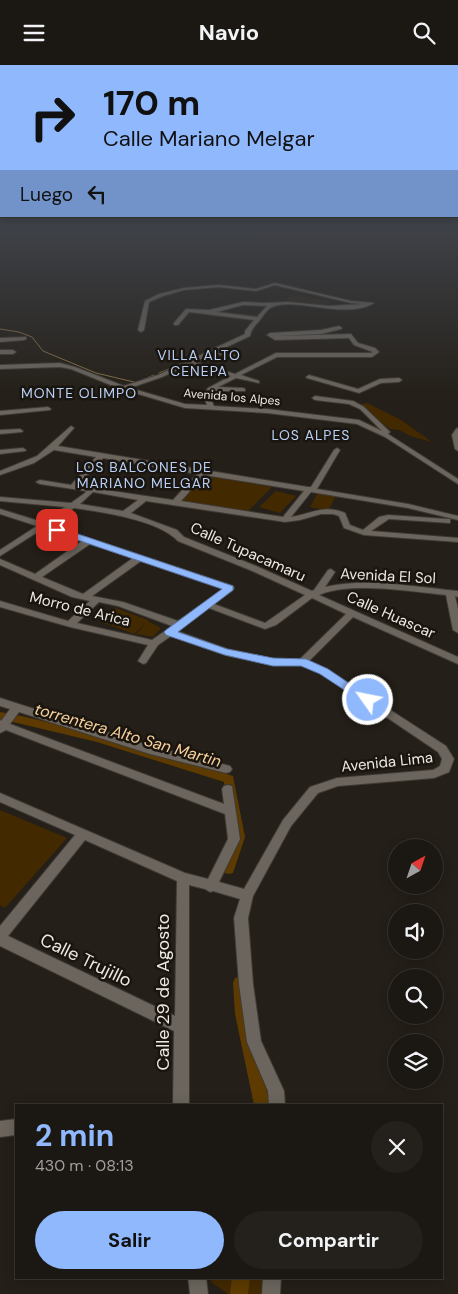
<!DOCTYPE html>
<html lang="es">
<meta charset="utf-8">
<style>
body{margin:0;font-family:"DM Sans",sans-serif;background:#24201b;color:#f1f3f6;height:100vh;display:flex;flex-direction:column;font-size:19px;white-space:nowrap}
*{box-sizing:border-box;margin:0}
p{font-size:16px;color:#a09f9f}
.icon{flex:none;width:28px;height:28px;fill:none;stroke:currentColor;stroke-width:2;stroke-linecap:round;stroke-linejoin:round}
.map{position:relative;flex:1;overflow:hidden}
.side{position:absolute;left:15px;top:1039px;width:428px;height:175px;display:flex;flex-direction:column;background:#1b1712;border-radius:0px;box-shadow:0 2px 12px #0003,0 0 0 1px #393632}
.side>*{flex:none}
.top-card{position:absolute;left:0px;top:0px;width:459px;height:152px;box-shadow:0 2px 12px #0003,0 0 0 1px #393632;background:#8fb8fd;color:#111;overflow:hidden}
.needle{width:32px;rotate:40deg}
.tools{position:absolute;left:388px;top:774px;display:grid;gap:10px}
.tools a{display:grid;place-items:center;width:55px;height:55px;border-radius:50%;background:#1b1712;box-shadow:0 2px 12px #0003,0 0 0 1px #393632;font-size:25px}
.pin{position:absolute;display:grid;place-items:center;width:42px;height:42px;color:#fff;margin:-21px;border-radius:10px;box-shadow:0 2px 8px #0006}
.me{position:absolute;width:55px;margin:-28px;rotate:303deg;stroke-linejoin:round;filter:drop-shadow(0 0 4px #0008)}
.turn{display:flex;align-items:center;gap:18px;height:105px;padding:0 20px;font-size:22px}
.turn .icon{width:65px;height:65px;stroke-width:2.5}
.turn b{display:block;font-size:35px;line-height:42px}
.then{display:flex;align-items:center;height:48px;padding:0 20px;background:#0003;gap:10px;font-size:19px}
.round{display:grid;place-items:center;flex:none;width:52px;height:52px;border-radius:26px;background:#24201b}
.summary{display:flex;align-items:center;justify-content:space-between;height:85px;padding:0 20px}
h1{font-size:30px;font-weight:700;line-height:38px;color:#8fb8fd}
.primary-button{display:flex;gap:10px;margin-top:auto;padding:10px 20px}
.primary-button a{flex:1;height:58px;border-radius:30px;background:#8fb8fd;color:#111;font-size:20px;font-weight:700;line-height:58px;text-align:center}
.primary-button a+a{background:#24201b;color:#f1f3f6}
header{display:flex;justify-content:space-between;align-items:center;height:65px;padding:0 20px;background:#1b1712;font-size:22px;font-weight:700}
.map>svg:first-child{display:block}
.built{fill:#2f261a}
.green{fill:#432900}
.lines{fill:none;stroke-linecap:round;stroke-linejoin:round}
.stream{stroke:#886f44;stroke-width:1}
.canal{fill:#5d3b00;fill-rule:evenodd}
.minor-casing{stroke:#3e3a35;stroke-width:2}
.minor{fill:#6b655d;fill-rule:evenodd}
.route{fill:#8fb8fd;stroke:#5d78a4}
.labels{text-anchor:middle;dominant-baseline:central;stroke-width:5;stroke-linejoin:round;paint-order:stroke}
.far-street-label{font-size:12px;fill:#ece8e4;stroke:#1a160f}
.far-neighbourhood-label{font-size:14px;letter-spacing:1px;fill:#b9d1f8;stroke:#1a160f}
.street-label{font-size:15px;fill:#ece8e4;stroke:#1a160f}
.water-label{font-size:16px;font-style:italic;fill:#f8d09d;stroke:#1a160f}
.near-street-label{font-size:18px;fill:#ece8e4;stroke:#1a160f}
</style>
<header><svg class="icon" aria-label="menu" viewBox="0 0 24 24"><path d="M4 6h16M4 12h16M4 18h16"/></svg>Navio<svg class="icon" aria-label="search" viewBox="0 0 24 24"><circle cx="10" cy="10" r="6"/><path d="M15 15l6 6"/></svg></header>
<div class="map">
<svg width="458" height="1229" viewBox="0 0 458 1229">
<rect width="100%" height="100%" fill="#241f18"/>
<path class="built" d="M291,230L331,236L326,242L284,237Z"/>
<path class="green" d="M367,338L401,355L432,377L413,372L399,365L390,364L359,340Z
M203,410L272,422L248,446L180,436Z
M276,426L296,431L280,448L259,442Z
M318,427L336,431L328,446L310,442Z
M116,543L148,555V556L161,563L153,572L136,569L147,557L134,569L101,557Z
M0,745L67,773L5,843L0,840Z
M212,1213H262V1229H228L211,1217Z"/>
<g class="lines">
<path class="stream" d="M0,264L19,267L32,272L43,286L96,308L134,317
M159,308L188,296
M142,315L154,310"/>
<path class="canal" d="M0,647L6,648L7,651L6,654L0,655Z
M17,650L98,669L233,711L245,772L233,808L229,809L225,808L223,804L233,772L224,717L97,677L13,657L12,654L13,651Z
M240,911L245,913L247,918L249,949L270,1040H254L235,949L233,918L235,913Z
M232,1212H250L248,1229H230Z"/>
<g class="minor-casing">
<path id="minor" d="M275,218L351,236L374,238C344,256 294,230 270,243C266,246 263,251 260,255C255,260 251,265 250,271L218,286L236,291V293L213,288L195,297L235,309L276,288H371L373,287L354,280L349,273L275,275L267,270L270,268L321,265L339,261L342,263L341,264L321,269L276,271L351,269L358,278L375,283L379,287L372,292H277L241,310L259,316V318L236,313L218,322L243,323L245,324V326H212L209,330L214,341L267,344L359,355L382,366L360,344L349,339L315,335L312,333L315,331L353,336L364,342L389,366L390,367L388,369L458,414V419L385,372L357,359L267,348L185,343L118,323L71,304L60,302L0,304V300L60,298L75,302L124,321L158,310L245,269V266L254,255L189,247L178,260H174V258L186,244L209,245L243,237L265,238L288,237L329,241L364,239L351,238L275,220L256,226L219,222L184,225L163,231L149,237L144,265L141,267L138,265L145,236L159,229L184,223L219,220L256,224ZM243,240L267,241L257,252L217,247ZM190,299L231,311L208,323L203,330L207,340L185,339L130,323L162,312Z
M26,272V274L24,275L0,277V273Z
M0,285H13L16,287L13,289H0Z
M309,310L358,324L380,314L399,313L402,315L399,317L381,318L359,328L307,313L306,312Z
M48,342L51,344L50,345L0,350V346Z
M71,361L74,363L58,381L308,422H311L334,385L337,383L340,385L317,424L408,439L458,451V455L408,443L311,427L291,452C312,449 323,439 345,448L350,460L363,465L379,452L388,450L447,454H450V458L389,454L371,466L458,473V477L364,470L344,463L339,451L333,449H321L300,455L285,457L146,436L131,448L177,465L184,472L256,501L312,526L314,525L328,505L331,504L335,507L325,522C368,512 415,522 458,526V532L455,531L458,544V568L453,565L446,530C412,527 351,516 319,530L458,592V599L353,552L309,596L327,604L446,681L454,694L449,707L434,713L338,721L318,728L291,761L253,831L248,853L253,919L261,976L284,1026L285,1040H269L268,1026L247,977L239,919L234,853L240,834L213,826L210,827L205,824L189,820V1040H173L174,966L0,881V861L75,770L0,737V728L185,808L208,814L228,774L225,749L6,665L0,668V655L1,656L10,644L0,641V633L151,681L230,701L232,704L230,707L226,708L150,689L19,647L10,659L224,739L222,724L224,721L228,720L232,721L240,774L219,817L244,824L283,755L310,722L337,713L433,705L440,701L442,694L438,687L321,608L301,600H273L225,590L171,571L158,580L146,598L143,599L138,596L148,580L70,562L0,542V536L68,556L90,536L72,532L0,500V494L35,509L82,476L44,463L0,491V485L37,461L0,449V444L42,457L65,442L0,436V432L71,438L85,428L86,426L40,419L36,417L40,415L71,420L96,392L54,385L34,398L0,410V406L37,391ZM103,393L197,409L173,435L78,421ZM204,410L304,426L283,452L181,436ZM93,427L138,435L123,446L80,439ZM74,443C103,447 158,455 178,476L250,505L305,530L265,558L214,539L233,525L234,523L233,521L49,460ZM90,479L133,493L83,529L42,512ZM141,496L223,524L178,556L123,537L92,531ZM312,533L346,549L300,594H273L227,584L177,566L209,543L265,564L276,560ZM99,537L118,541L172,561L152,575L77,558ZM85,775L177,816L175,951L8,871Z
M458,363V386L455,384L452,370L456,364Z
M20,364L23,366L22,367L0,369V365Z
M23,383L26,385L25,386L0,389V385Z
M16,1054V1070L0,1072V1056Z
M188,1212H206L208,1229H190Z
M263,1212H281L280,1229H262Z"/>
</g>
<use href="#minor" class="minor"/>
</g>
<linearGradient id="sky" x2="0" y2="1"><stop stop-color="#14110d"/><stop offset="0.48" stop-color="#3f4248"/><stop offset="1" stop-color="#3f4248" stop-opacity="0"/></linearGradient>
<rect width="458" height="333" fill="url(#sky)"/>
<path class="route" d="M57,462L233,521V525L178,567L227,584L273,593L306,594L328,604L374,635L368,639L364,638L320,609L301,601H273L225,590L166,570L164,567L166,565L222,524L54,467L53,465Z"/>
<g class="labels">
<g class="far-street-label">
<text transform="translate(232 332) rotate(5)">Avenida los Alpes</text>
</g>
<g class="far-neighbourhood-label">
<text x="199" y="290">VILLA ALTO<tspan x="199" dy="16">CENEPA</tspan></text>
<text x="79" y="328">MONTE OLIMPO</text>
<text x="311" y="370">LOS ALPES</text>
<text x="144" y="402">LOS BALCONES DE<tspan x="144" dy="16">MARIANO MELGAR</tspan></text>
</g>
<g class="street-label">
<text transform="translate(248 487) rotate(24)">Calle Tupacamaru</text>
<text transform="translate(388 511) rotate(3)">Avenida El Sol</text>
<text transform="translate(80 544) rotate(14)">Morro de Arica</text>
<text transform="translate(391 550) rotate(24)">Calle Huascar</text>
<text transform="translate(387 697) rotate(-6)">Avenida Lima</text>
</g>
<g class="water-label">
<text transform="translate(128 670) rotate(16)">torrentera Alto San Martin</text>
</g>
<g class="near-street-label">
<text transform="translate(86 895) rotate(26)">Calle Trujillo</text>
<text transform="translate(163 927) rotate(-90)">Calle 29 de Agosto</text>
</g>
</g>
</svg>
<div class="tools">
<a><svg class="needle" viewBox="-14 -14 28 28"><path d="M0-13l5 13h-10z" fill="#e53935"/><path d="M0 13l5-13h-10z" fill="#a09f9f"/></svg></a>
<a><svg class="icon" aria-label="sound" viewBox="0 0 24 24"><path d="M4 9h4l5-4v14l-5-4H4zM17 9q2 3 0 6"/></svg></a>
<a><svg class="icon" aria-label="search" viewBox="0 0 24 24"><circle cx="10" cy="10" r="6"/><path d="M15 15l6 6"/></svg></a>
<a><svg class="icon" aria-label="layers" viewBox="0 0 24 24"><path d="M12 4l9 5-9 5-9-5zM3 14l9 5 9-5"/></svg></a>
</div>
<div class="pin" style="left:57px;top:465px;background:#d93025"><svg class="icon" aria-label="arrive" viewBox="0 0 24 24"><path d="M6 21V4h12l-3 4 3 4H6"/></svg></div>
<svg class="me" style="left:368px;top:635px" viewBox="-20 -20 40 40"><circle r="17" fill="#8fb8fd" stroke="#fff" stroke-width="3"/><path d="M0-11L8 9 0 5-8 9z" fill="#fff"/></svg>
<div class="top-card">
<div class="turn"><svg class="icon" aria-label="right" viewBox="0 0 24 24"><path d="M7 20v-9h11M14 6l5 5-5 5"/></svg><div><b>170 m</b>Calle Mariano Melgar</div></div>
<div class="then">Luego<svg class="icon" aria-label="left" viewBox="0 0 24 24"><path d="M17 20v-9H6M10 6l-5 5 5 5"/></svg></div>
</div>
<section class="side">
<div class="summary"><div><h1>2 min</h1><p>430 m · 08:13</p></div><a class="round"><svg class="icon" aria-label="close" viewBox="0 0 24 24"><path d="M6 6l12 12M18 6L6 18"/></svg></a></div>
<div class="primary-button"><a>Salir</a><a>Compartir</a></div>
</section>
</div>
